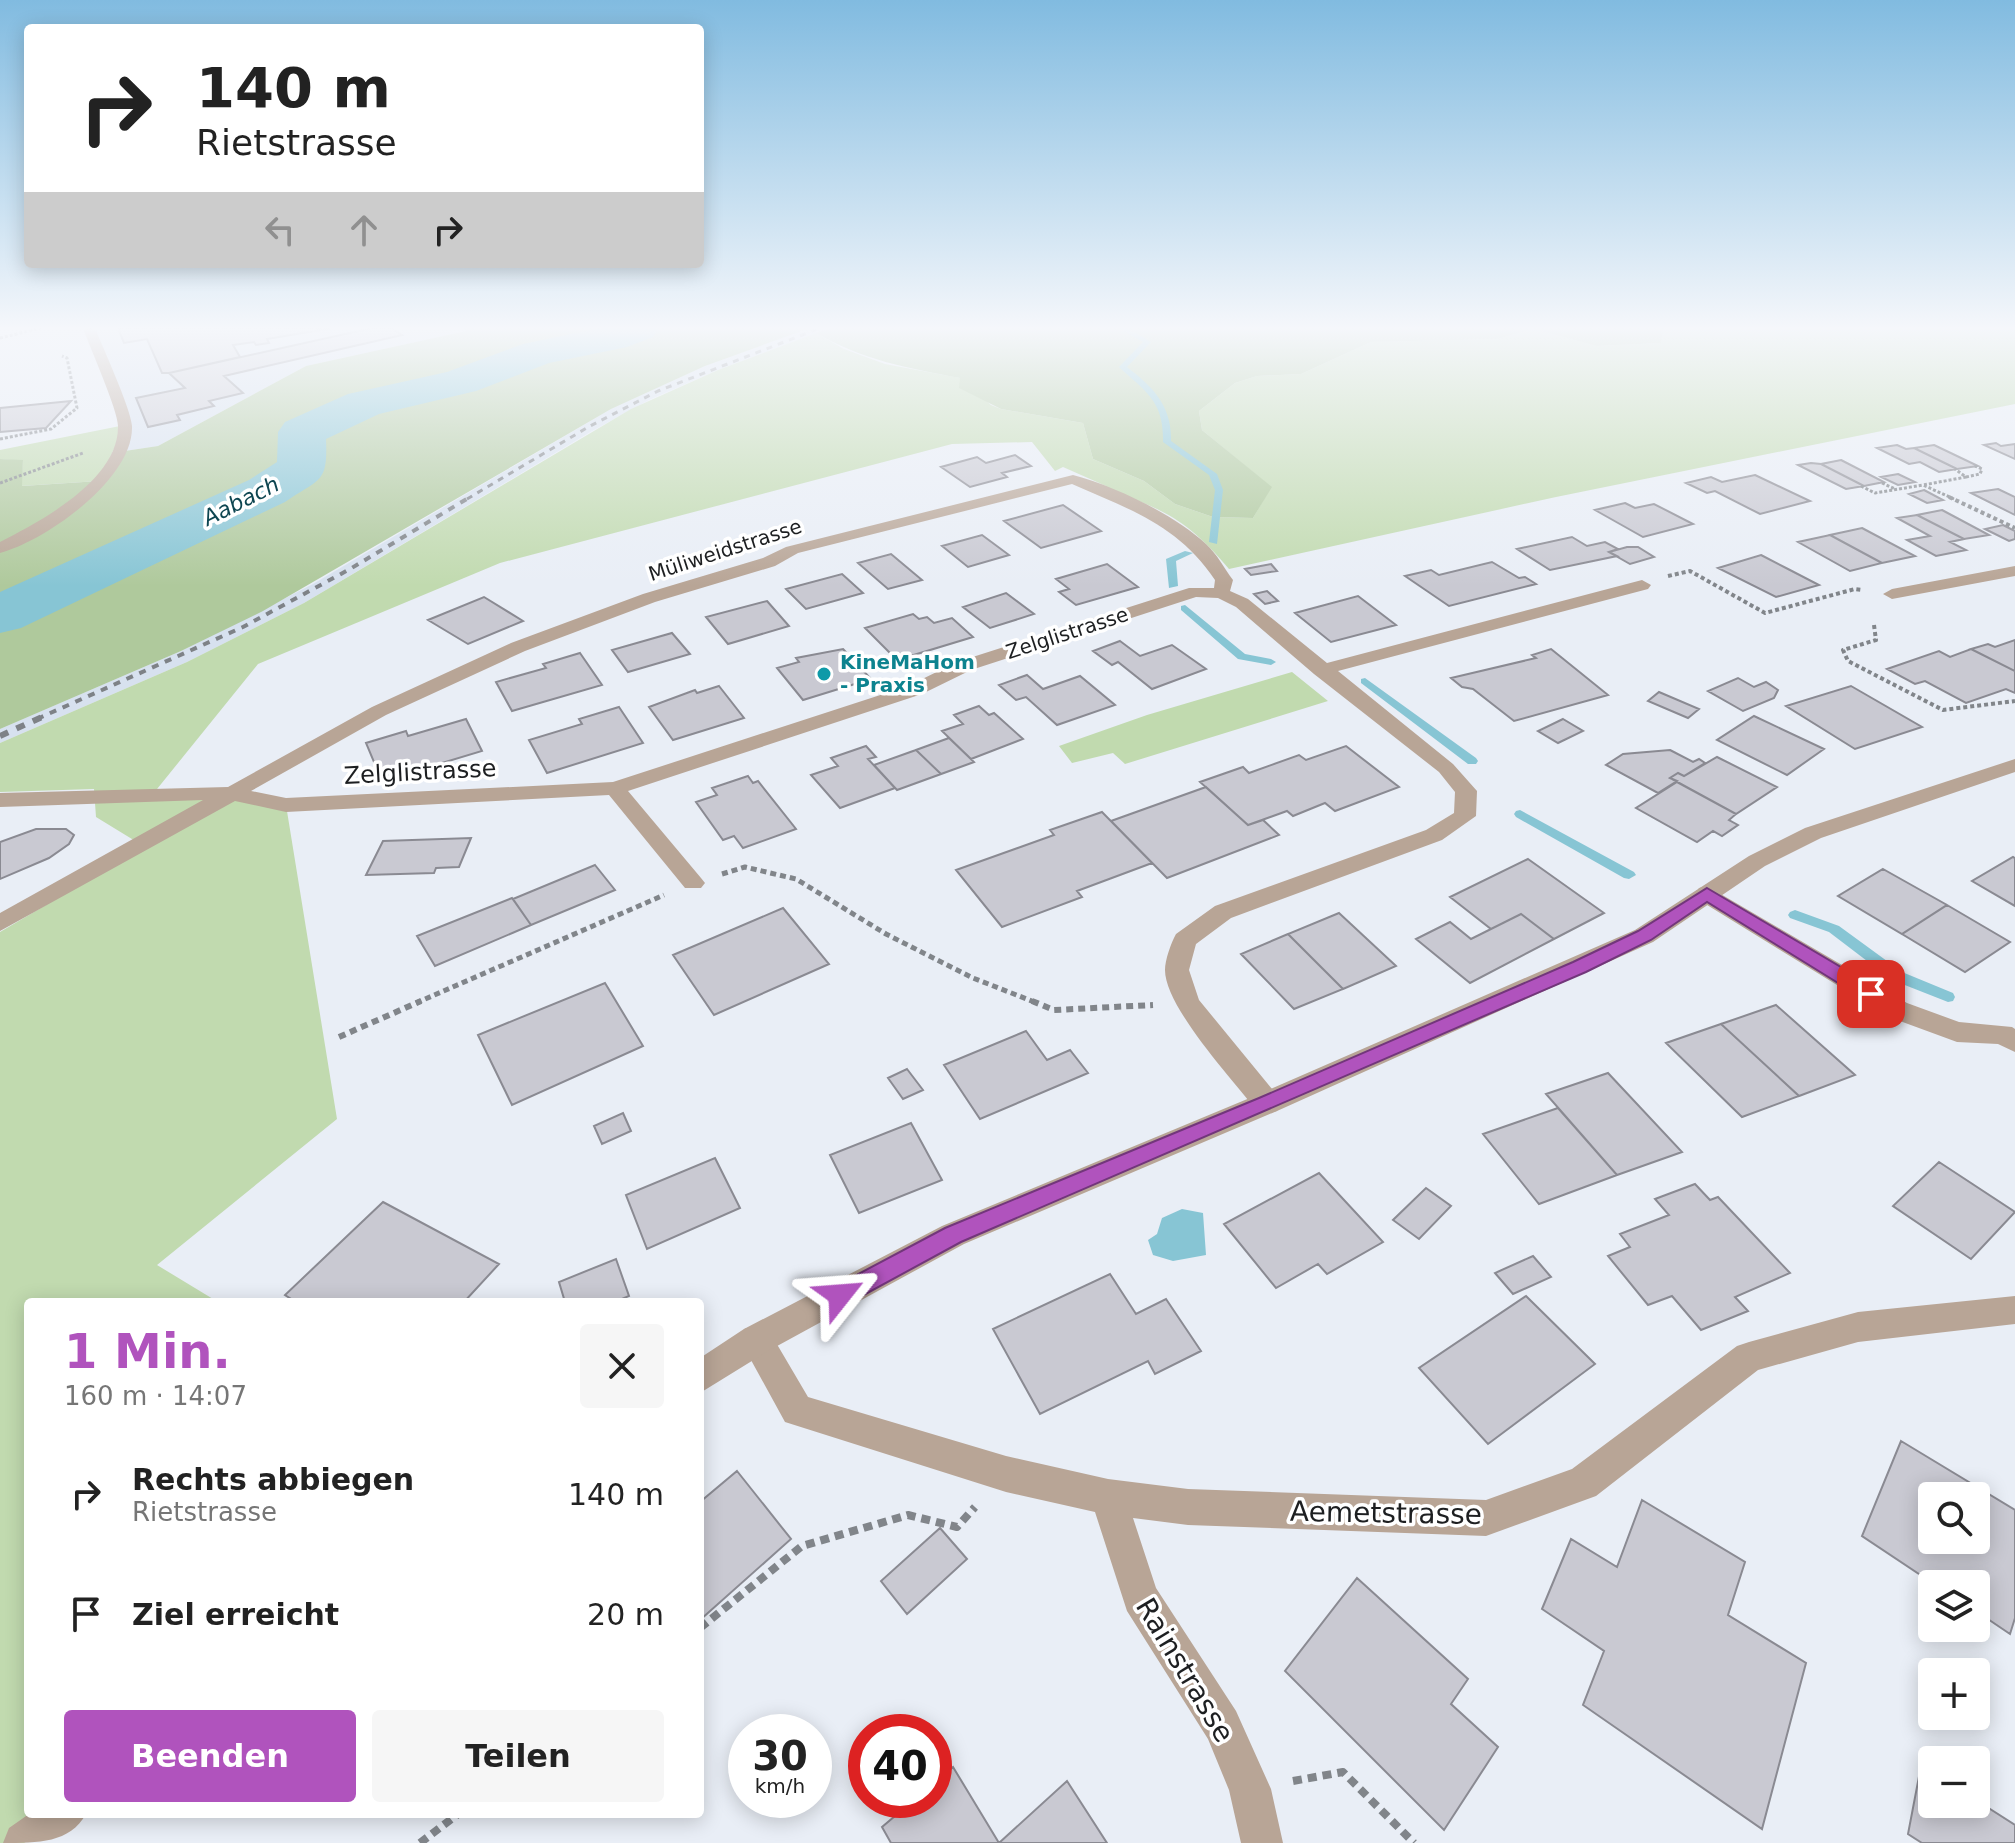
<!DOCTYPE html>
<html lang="de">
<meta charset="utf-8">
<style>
body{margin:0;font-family:"DejaVu Sans",sans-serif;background:#f6f6f6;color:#222;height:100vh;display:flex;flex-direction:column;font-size:30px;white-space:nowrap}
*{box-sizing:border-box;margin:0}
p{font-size:26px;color:#767676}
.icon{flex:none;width:44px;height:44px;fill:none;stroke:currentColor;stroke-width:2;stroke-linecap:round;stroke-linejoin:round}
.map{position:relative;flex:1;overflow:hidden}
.details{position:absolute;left:24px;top:1298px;width:680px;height:520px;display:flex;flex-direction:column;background:#fff;border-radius:8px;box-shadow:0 4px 20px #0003}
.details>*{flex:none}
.banner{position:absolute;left:24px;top:24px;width:680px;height:244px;border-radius:8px;box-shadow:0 4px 20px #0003;background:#fff;color:#222;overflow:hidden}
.buttons{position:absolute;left:1918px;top:1482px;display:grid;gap:16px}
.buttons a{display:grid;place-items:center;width:72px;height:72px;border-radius:8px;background:#fff;box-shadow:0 4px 20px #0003;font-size:40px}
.speed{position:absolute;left:728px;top:1714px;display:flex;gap:16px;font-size:40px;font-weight:700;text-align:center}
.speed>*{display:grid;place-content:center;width:104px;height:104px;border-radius:50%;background:#fff;box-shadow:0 4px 20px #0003;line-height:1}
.speed small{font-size:20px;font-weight:400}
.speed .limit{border:12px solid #d22;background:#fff;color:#111}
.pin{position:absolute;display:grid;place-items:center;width:68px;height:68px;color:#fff;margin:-34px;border-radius:16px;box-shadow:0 4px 12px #0006}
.me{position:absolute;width:88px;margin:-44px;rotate:62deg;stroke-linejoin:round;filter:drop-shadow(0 0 6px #0008)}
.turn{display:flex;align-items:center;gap:28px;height:168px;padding:0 40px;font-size:36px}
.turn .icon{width:104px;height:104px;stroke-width:2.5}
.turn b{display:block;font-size:56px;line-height:68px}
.lanes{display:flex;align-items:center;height:76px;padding:0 40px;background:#0003;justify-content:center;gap:40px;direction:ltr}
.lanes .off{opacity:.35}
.round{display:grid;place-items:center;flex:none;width:84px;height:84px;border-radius:8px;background:#f6f6f6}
.headline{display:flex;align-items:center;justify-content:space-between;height:136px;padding:0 40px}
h1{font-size:48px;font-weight:700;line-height:60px;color:#b053bd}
.primary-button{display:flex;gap:16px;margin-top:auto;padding:16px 40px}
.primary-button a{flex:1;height:92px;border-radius:8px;background:#b053bd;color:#fff;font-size:32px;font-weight:700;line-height:92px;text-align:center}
.primary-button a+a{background:#f6f6f6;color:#222}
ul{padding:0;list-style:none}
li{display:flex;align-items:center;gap:24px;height:120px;padding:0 40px}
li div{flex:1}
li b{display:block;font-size:30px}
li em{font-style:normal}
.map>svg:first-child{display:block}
.built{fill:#d7e1ef}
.green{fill:#c1daaf}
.forest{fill:#afc99c}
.water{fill:#87c5d4}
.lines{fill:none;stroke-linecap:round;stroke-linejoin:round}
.stream{fill:#87c5d4;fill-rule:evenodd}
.river{fill:#87c5d4;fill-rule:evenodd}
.building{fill:#c9c9d2;stroke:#8a8a92;stroke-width:2;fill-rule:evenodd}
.path-far4{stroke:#81858a;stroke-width:3;stroke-dasharray:3 2;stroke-linecap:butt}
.path-far3{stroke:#81858a;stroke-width:4;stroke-dasharray:4 3;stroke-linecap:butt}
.path-far2{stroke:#81858a;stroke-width:5;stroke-dasharray:6 4;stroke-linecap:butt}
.path-far1{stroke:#81858a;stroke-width:6;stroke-dasharray:7 5;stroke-linecap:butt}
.path{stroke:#81858a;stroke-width:8;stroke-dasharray:9 6;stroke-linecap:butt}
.minor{fill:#b8a596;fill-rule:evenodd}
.tertiary{fill:#b8a596;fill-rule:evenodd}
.rail-far2{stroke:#7e8287;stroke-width:3;stroke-dasharray:6 6;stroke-linecap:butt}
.rail-far1{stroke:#7e8287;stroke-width:4;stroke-dasharray:7 7;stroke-linecap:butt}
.rail{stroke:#7e8287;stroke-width:6;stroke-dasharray:9 9;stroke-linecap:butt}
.route{fill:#b053bd;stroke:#72367b;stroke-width:2}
.culture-dot{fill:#0f9aa8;stroke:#fff;stroke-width:3}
.labels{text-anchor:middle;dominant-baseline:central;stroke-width:7;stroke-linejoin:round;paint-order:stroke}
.far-street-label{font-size:20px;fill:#1d1f21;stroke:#fff}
.far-culture-label{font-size:20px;font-weight:bold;fill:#0d838f;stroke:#fff;text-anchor:start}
.far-water-label{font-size:22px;font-style:italic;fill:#0e4651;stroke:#fff}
.street-label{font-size:24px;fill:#1d1f21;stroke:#fff}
.near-street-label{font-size:28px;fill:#1d1f21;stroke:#fff}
</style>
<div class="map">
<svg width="2015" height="1843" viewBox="0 0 2015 1843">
<rect width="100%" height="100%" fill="#e9eef6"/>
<path class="built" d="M89,328H462L467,331L306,366L158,446L118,452L125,436Z
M810,328H830L718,370L651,399L592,431L304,603L187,662L0,743V729L181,651L313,584L611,409L705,366Z"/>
<path class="green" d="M1663,328H2015V404L1556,497L1229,569C1187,519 1163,509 1104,488L1106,486L1063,467L1055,471L1032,442L952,444L500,563L258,664L153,794L286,805L337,1119L157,1265L218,1302H28V1814H65L24,1843H0V932L145,847L96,817L94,789L0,792V743L187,662L304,603L631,409L718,370L816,333L844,349L885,364L960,378L991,405L1001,409L1083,423L1093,459L1144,481L1175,504L1213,517L1253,518L1271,487L1202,430L1199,411L1235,383L1257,376L1301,374L1371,342L1498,339L1533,329L1598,346L1660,343Z
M125,425L99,481L21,486L23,461L0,459V450Z
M1292,672L1328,701L1125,764L1113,753L1072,763L1059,746L1147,715Z"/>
<path class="forest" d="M462,328H810L705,366L611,409L263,611L181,651L0,729V459L23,460L22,486L99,481L118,452L158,446L306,366L466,331Z
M830,328H1663L1661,343L1597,346L1533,329L1498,339L1371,342L1301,374L1257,376L1235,383L1199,411L1202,430L1272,487L1253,518L1213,517L1175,504L1144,481L1093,459L1083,423L1001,409L959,388L960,378C907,368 863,360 816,333Z"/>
<path class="water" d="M1182,1209L1203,1213L1206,1255L1173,1261L1153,1255L1148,1240L1157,1234L1162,1218Z"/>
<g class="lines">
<path class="stream" d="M632,328H641L638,330Z
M1119,328H1127L1151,342L1127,367C1153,387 1172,406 1171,441L1217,474L1223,490L1217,544L1209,542L1215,490L1209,475L1163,442C1164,401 1146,392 1119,367L1143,342Z
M1185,551L1193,553L1176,561L1178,586L1169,588L1166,559Z
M1185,605L1245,654L1271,659L1276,662L1271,665L1238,659L1181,610V606Z
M1365,678L1476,758L1478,761L1476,764H1468L1361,683V679Z
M1520,810L1634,872L1636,875L1629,879L1624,878L1516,817L1514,814L1516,811Z
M1795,910L1839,926L1902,972L1953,993L1955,997L1953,1001L1948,1002L1892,980L1829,932L1790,918L1788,915L1790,912Z"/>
<path class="river" d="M600,328H659L653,337L627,347L549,363L476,391L379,414L326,439C328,484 320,478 285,502L21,628L0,633V592L249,480L277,462L278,432L285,422L348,394L447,372L523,344Z"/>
</g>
<path class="building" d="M118,328H332L267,339L269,343L256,345L254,342L233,345L240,357L169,373H162L147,339L124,343Z
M372,328H391L402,335L224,376L243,393L209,401L214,406L177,415L180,420L148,427L136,398L185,388L169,373Z
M71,401L46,428L0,432V408Z
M1996,443L2001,446L2015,444V459L1984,445Z
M1897,445L1906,449L1914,448L1957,469L1939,472L1920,462L1909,464L1877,448Z
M1934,445L1978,466L1957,469L1914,448Z
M1015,455L1031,466L1002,473L1007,477L970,487L941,467L977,457L986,463Z
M1841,460L1884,482L1864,486L1821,464Z
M1811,463L1821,464L1864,486L1846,489L1798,465Z
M1898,474L1915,482L1898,485L1881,477Z
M1755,475L1810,501L1760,514L1715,491L1707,493L1686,483L1711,477L1722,482Z
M1998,489L2015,497V515L1971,493Z
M1924,490L1943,500L1927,503L1909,494Z
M1625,503L1635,508L1654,504L1693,524L1643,537L1595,510Z
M1063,505L1101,531L1041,548L1004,521Z
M1942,510L1989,535L1964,539L1917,515Z
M1917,515L1964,539L1950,542L1966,550L1936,556L1907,540L1930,536L1897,518Z
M2003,525L2015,531V539L2009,541L1985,529Z
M1862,528L1915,556L1882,563L1830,535Z
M982,535L1009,555L968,567L942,546Z
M1830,535L1882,563L1850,571L1798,542Z
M1572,537L1587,546L1605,542L1618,549L1609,552L1617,556L1550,570L1517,549Z
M1627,547H1638L1654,557L1630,564L1609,552Z
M891,554L922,580L888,589L858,563Z
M1761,555L1788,569L1819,585L1776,597L1718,568Z
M1492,562L1519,578L1525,577L1536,584L1449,606L1405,576L1431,570L1439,575Z
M1107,564L1138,587L1076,605L1059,592L1069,589L1056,579Z
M1271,564L1277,571L1251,575L1245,569Z
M842,574L863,593L806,609L786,589Z
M1267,591L1278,601L1265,604L1254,594Z
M1006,593L1034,614L990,628L963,607Z
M1358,596L1396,625L1331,642L1295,613Z
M484,597L523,621L468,644L428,620Z
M767,601L789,626L728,644L706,617Z
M913,614L919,619L927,617L934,623L952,618L973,637L897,660L865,628Z
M672,633L690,654L628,672L612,650Z
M2015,640V671L1971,649L1988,644L1995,647Z
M1120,641L1140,656L1172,645L1206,669L1152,689L1118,662L1112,665L1093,651Z
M843,649L871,679L803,700L777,668L799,662L796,658Z
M1551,649L1608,695L1514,721L1473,689L1462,687L1451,678L1536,658L1532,655Z
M1971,649L2015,671V693L2006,689L1966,703L1925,681L1915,684L1887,669L1939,651L1950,657Z
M580,653L602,685L512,711L496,682L546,668L543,664Z
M1027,675L1043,689L1080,676L1115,705L1057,725L1026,697L1016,700L999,685Z
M1738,678L1754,687L1766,682L1778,690L1774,698L1743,711L1708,691Z
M719,686L744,718L673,740L649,707L695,690L697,693Z
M1851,686L1922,727L1855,749L1786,706Z
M1659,692L1699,709L1688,718L1648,701Z
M979,706L989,715L994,713L1023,739L971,759L942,731L963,724L954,715Z
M619,707L643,743L547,773L529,740L582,724L579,719Z
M1754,716L1824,749L1787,775L1717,740Z
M466,719L482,751L382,781L366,743L406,731L408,736Z
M1563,719L1583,731L1558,743L1538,731Z
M949,738L974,762L941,774L916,750Z
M866,746L876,757L868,759L895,788L840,808L811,775L838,766L831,758Z
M1346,746L1399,787L1335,811L1325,803L1293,816L1287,811L1248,825L1200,782L1243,767L1249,773L1299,755L1306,760Z
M916,750L941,774L897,790L874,765Z
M1670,750L1693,762L1699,759L1705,763L1684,776L1678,773L1670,778L1677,781L1658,793L1606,765L1623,754Z
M1717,757L1777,787L1736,814L1670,778L1678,773L1684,776Z
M748,776L753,783L758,781L796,829L743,848L734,836L723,840L696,802L717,795L712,788Z
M1677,782L1736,814L1729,820L1738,825L1722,836L1713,831L1697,842L1636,808Z
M1206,787L1248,825L1263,820L1279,835L1167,878L1111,821Z
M1102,812L1152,863L1077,891L1082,897L1002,927L956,870L1054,835L1050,830Z
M36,829H66L74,835L69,844L49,858L0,879V842Z
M471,838L459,867L436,868L434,873L366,875L383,841Z
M2013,857L2015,858V906L1972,881Z
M1528,859L1604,913L1554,939L1521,914L1491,929L1450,897Z
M595,865L615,890L531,925L513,899Z
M1883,869L1947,905L1902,934L1838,896Z
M512,898L531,925L435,966L417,936Z
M1947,905L2010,942L1965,972L1902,934Z
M783,908L829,964L714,1015L673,955Z
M1339,913L1396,966L1343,989L1288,934Z
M1521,914L1554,939L1470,983L1416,939L1450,922L1471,939Z
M1288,934L1343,989L1294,1009L1241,954Z
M605,983L643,1046L512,1105L478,1035Z
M1776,1005L1855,1075L1799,1096L1721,1024Z
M1721,1024L1799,1096L1742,1117L1666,1043Z
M1026,1031L1047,1060L1070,1050L1088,1073L980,1119L944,1065Z
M907,1069L923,1090L903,1099L888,1078Z
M1608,1073L1682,1152L1617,1175L1546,1094Z
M1558,1108L1617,1175L1539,1204L1483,1134Z
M623,1113L631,1131L602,1144L594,1126Z
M911,1123L942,1180L859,1213L830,1155Z
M715,1158L740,1208L647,1249L626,1195Z
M1939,1162L2015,1212L1971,1259L1893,1206Z
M1319,1173L1383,1242L1327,1274L1318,1264L1276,1288L1224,1224Z
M1695,1184L1710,1200L1718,1197L1790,1273L1735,1297L1748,1311L1701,1330L1672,1296L1648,1305L1608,1256L1630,1247L1620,1234L1669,1215L1655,1199Z
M1426,1188L1451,1206L1419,1239L1393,1220Z
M383,1202L499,1264L464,1302H296L285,1295Z
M1533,1256L1551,1277L1513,1294L1495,1273Z
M616,1259L629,1296L615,1302H565L559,1282Z
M1110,1274L1136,1314L1166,1299L1201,1351L1155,1374L1148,1361L1040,1414L993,1329Z
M1526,1296L1595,1364L1488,1444L1419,1368Z
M1901,1441L2015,1510V1618L2010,1634L1976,1611V1584H1934L1862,1536ZM1932,1496H1976V1540H1932Z
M737,1471L791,1539L700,1620V1502Z
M1642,1500L1745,1562L1728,1615L1806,1663L1762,1829L1583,1705L1604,1651L1542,1609L1571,1539L1617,1567Z
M940,1528L967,1559L907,1614L881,1581Z
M1357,1578L1468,1679L1451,1704L1498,1747L1444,1830L1285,1671Z
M1921,1766L1932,1773V1804H1976V1800L2015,1825V1843H1922L1908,1834Z
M953,1767L999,1843L1067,1781L1107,1843H891L882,1827L914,1800H934V1783Z"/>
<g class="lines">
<path class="path-far4" d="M0,338L41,328
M0,439L51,429L77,408L67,358L62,356
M1966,477L1980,474L1982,469L1975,466
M0,483L83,453
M1882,483L1895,489
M1861,486L1875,493L1923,485
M1954,499L1923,485L1966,477L1955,469"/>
<path class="path-far3" d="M1949,497L2015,528
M1668,576L1690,571L1765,613L1855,589L1863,590
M1874,625L1876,640L1843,650L1848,661L1943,710L2015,701"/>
<path class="path-far2" d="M722,874L745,867L796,879L886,934L973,978L1037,1003
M416,1003L664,895"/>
<path class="path-far1" d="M1032,1001L1054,1010L1153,1005
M339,1037L421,1001"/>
<path class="path" d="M700,1628L802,1546L908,1515L957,1527L975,1507
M1293,1781L1343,1772L1414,1843
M420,1843L458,1814"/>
<path class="minor" d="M83,328H95C103,348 131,409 132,426C134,479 45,541 0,553V542C41,521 119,480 118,426C118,410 90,348 83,328Z
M1073,475C1115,486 1175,515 1206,544C1217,554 1224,568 1233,580L1230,591L1248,599L1327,663L1642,580L1651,585L1648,589L1338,671L1453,764L1477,791L1476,816L1442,840L1231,918L1196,944L1189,970L1199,1000L1277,1095L1281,1103L1277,1111L1267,1114L1257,1111C1233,1080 1165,1007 1165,970C1165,960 1171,943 1176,934L1215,906L1426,830L1454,813L1455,792L1439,772L1314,674L1236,607L1218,598L1196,597L971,670L922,694L628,791L701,878L705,883L701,888H685L609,795L286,812L235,801L0,931V913L203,800L0,807V793L228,787L372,707L511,643L643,594L763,558L786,547ZM1072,484C1131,510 1178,525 1215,580L1214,588H1189L957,662L908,686L613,782L286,798L251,791L386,715L525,651L655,602L775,566L798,553Z
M2015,566V576L1892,599L1883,594L1892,589Z
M1707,886L1907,1003L1959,1022L2012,1027L2015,1029V1052L1998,1044L1957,1042L1889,1017L1699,900L1695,894L1699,888Z
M2015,1296V1324L1858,1342L1758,1370L1596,1496L1486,1536L1188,1525L1133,1518L1156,1588L1236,1711L1271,1789L1283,1843H1241L1229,1790L1208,1739L1127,1611L1095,1512L1006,1492L785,1422L740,1340L744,1329L756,1325L768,1329L808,1397L1006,1456L1108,1479L1188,1489L1486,1500L1572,1469L1737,1346L1749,1342L1858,1312Z"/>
<path class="tertiary" d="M2015,759V772L1821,838L1765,866L1653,942L1277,1111L964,1244L768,1351L700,1393V1358L744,1329L942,1226L1257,1095L1635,930L1749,856L1805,828Z
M29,1814H86C70,1843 38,1843 3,1843L9,1828Z"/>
<path class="rail-far2" d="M467,499L590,426L658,391L820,328"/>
<path class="rail-far1" d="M37,719L243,627L350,569L470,497"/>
<path class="rail" d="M0,736L42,717"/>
</g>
<linearGradient id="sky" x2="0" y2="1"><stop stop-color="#81bbe0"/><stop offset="0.56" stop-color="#f5f7fb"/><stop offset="1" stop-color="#f5f7fb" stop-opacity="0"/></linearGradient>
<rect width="2015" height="586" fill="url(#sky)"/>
<path class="route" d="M1707,888L1878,989L1880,994L1878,999H1864L1707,902L1651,940L1586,972L961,1242L849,1303L840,1306L832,1303L828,1295L832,1288L945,1228L1259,1098L1573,962L1638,931Z"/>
<circle class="culture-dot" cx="824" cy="674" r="8"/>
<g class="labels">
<g class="far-street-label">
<text transform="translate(725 550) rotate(-18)">Müliweidstrasse</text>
<text transform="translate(1067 633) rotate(-18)">Zelglistrasse</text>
</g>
<g class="far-culture-label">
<text x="840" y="662">KineMaHom<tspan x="840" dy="23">- Praxis</tspan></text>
</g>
<g class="far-water-label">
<text transform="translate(241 501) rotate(-27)">Aabach</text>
</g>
<g class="street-label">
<text transform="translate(420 772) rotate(-3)">Zelglistrasse</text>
</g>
<g class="near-street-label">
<text transform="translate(1386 1513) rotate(1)">Aemetstrasse</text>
<text transform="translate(1185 1670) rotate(59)">Rainstrasse</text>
</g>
</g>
</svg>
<div class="buttons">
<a><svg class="icon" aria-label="search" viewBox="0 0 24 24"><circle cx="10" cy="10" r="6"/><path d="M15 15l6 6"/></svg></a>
<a><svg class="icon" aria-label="layers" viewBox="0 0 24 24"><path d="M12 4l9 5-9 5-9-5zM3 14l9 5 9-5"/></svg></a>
<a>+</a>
<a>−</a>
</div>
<div class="speed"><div>30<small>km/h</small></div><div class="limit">40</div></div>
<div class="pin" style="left:1871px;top:994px;background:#d93025"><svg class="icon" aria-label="arrive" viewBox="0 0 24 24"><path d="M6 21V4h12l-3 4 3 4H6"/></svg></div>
<svg class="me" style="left:840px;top:1295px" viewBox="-20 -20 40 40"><path d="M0-17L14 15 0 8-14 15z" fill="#b053bd" stroke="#fff" stroke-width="4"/></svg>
<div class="banner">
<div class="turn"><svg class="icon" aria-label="right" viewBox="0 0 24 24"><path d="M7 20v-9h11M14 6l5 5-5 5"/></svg><div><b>140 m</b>Rietstrasse</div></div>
<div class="lanes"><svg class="icon off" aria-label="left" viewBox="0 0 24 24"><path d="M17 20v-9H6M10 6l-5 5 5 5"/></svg><svg class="icon off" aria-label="ahead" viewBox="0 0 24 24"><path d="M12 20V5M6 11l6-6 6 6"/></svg><svg class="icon" aria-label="right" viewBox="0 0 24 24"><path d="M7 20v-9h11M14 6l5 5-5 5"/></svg></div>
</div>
<section class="details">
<div class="headline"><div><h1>1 Min.</h1><p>160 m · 14:07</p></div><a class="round"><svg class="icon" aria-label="close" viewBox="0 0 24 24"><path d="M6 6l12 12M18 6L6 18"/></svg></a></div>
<ul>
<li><svg class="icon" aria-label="right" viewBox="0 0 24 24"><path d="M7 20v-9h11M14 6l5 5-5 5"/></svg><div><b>Rechts abbiegen</b><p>Rietstrasse</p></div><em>140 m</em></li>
<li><svg class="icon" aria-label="arrive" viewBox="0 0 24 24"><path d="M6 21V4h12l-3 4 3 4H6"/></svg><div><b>Ziel erreicht</b></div><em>20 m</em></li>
</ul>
<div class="primary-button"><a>Beenden</a><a>Teilen</a></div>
</section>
</div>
